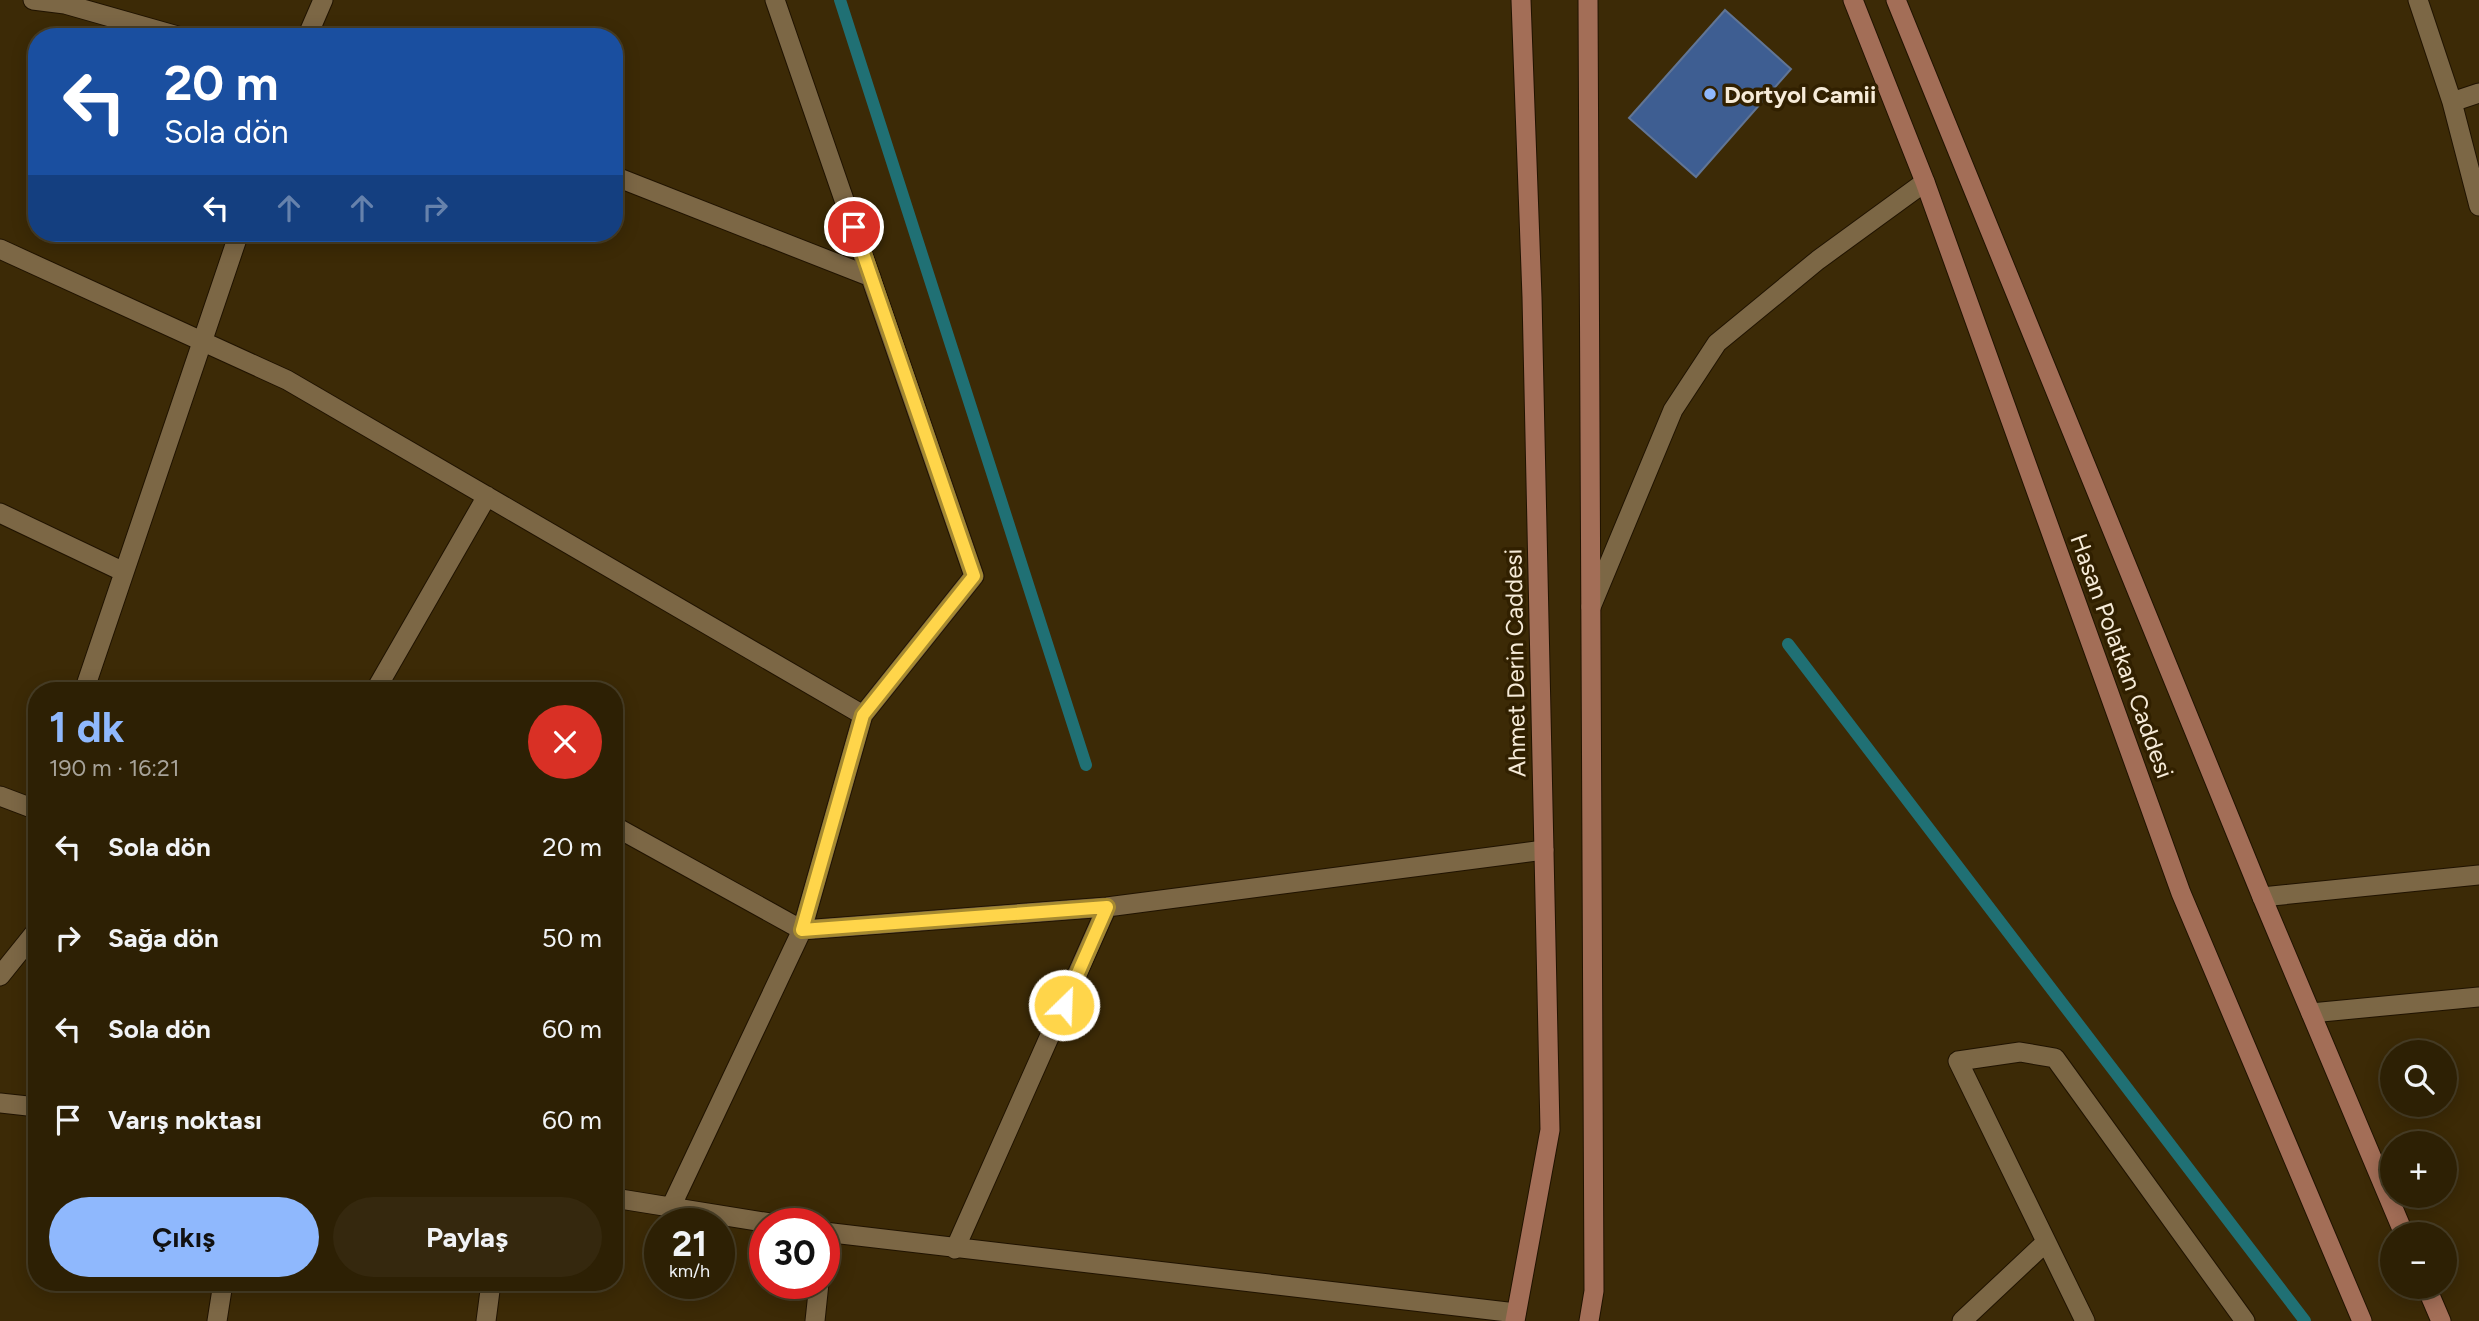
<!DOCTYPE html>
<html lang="tr">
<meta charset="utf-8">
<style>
body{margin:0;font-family:Figtree,sans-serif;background:#35280e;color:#f1f3f6;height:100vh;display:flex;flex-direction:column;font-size:26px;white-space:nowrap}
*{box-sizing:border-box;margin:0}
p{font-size:23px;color:#a7a39a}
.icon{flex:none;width:38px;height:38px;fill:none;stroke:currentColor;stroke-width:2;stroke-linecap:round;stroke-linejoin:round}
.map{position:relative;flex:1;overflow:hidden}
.drawer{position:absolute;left:28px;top:682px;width:595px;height:609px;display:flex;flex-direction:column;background:#2d2004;border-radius:28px;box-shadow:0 4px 18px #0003,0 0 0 2px #483e26}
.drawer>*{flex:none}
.guide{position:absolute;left:28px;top:28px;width:595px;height:214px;border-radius:28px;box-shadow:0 4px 18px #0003,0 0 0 2px #483e26;background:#1a4fa0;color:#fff;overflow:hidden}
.tools{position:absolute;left:2380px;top:1040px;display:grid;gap:14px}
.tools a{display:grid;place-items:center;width:77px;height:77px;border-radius:50%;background:#2d2004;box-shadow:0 4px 18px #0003,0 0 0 2px #483e26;font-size:35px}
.speed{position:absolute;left:644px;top:1208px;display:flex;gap:14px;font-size:35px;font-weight:700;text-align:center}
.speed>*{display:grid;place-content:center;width:91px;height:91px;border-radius:50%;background:#2d2004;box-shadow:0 4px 18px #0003,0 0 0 2px #483e26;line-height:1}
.speed small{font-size:18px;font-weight:400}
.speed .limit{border:10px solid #d22;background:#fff;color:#111}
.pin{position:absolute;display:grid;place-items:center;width:60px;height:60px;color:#fff;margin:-30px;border:4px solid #fff;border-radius:50%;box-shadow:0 2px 7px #0007}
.me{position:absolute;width:77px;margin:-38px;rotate:24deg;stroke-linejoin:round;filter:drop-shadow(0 0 5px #0008)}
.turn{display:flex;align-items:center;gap:24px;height:147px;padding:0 21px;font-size:32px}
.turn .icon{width:91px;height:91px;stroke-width:2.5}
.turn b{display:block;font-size:49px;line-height:60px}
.lanes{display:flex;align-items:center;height:66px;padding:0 21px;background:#0003;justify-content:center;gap:35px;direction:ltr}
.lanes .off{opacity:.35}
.round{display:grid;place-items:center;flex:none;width:74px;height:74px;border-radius:37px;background:#35280e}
.head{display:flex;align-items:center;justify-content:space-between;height:119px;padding:0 21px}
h1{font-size:42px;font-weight:700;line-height:52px;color:#8fb8fd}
.button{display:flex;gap:14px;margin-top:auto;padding:14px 21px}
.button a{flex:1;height:80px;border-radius:42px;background:#8fb8fd;color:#111;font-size:28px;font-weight:700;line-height:80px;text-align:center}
.button a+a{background:#35280e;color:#f1f3f6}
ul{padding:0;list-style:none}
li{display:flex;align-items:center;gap:21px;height:91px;padding:0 21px}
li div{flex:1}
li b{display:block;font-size:26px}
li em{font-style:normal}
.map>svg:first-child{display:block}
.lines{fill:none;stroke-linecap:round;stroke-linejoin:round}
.stream{stroke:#207074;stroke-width:12}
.building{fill:#3e5e92;stroke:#617595;stroke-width:2}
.minor-casing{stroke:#201300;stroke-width:21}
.secondary-casing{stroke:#201300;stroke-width:21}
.minor{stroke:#7c6745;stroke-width:19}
.secondary{stroke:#a36e57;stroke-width:19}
.route-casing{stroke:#a68a30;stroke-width:18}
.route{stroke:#ffd54a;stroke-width:12}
.poi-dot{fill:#8fb8fd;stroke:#312000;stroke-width:2.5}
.labels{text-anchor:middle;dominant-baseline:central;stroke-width:7;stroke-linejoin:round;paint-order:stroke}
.poi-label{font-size:24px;font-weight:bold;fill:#f6ebd8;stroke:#312000;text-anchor:start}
.street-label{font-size:24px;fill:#f6ebd8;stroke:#312000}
</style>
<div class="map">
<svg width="2479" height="1321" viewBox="0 0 2479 1321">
<rect width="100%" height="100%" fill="#3c2a06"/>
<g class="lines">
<path class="stream" d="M840,0L1086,765
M1788,644L2305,1321"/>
</g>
<path class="building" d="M1725,10L1791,69L1696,177L1629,118Z"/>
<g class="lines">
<g class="minor-casing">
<path id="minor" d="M33,0L65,4L181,37
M775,0L974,576L863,715
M2418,0L2452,102L2479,206
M307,37L323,0
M2452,102L2479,93
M614,176L871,277
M0,249L287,380L863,715L802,930L614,826
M0,513L124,572
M1591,607L1673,410L1717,343L1818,260L1925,182
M84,691L239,233
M375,691L487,496
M0,796L37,810
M2262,897L2479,875
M0,976L37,930
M2311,1013L2479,997
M0,1103L37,1107
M614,1198L770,1223
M671,1207L802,930L1107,907L1544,850
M824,1232L1516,1313
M955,1249L1107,907
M217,1321L223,1283
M486,1321L491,1283
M815,1321L819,1283
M1962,1321L2045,1243
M2085,1321L1958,1061L2020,1052L2055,1058L2245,1321"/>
</g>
<g class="secondary-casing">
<path id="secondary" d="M1588,0L1594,1291L1589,1321
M1853,0L1925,182L2181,893L2362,1321
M1896,0L2262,897L2404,1234
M2426,1286L2441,1321
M1515,1321L1550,1130L1532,297L1521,0"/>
</g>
<use href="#minor" class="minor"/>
<use href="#secondary" class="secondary"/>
</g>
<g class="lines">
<g class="route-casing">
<path id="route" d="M854,227L974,576L863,715L802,930L1107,907L1064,1005"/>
</g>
<use href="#route" class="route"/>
</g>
<circle class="poi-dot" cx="1710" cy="94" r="7"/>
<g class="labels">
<g class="poi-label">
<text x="1724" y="94">Dortyol Camii</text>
</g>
<g class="street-label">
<text transform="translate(2122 656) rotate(70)">Hasan Polatkan Caddesi</text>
<text transform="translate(1515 663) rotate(-91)">Ahmet Derin Caddesi</text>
</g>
</g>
</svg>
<div class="tools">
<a><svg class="icon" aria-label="search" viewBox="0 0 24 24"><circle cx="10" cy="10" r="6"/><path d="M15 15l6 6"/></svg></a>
<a>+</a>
<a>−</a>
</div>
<div class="speed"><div>21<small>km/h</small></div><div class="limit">30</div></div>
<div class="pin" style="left:854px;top:227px;background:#d93025"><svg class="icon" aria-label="arrive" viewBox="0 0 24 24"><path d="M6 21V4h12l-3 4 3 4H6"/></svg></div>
<svg class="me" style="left:1064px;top:1005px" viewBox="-20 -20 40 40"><circle r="17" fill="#ffd54a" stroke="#fff" stroke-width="3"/><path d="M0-11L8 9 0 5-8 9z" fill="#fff"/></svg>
<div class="guide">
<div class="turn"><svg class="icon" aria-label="left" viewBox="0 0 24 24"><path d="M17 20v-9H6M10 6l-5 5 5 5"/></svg><div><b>20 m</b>Sola dön</div></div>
<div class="lanes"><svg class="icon" aria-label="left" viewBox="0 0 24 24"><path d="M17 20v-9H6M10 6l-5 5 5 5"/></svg><svg class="icon off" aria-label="ahead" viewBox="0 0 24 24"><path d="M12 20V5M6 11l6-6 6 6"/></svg><svg class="icon off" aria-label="ahead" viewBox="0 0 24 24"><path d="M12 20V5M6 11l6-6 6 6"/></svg><svg class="icon off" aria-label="right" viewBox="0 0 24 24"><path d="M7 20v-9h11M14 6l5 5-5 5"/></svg></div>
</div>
<section class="drawer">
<div class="head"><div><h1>1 dk</h1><p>190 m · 16:21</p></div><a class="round" style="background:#d93025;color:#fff"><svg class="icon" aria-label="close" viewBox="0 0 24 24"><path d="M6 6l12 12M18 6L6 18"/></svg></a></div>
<ul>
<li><svg class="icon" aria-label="left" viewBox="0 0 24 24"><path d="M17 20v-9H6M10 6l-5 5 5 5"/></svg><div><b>Sola dön</b></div><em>20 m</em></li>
<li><svg class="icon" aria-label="right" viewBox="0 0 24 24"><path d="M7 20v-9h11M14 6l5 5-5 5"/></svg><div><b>Sağa dön</b></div><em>50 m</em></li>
<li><svg class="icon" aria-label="left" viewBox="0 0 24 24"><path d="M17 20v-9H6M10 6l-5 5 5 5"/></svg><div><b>Sola dön</b></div><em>60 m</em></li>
<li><svg class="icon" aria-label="arrive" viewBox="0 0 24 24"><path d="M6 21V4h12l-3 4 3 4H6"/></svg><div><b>Varış noktası</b></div><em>60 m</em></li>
</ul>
<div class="button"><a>Çıkış</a><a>Paylaş</a></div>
</section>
</div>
